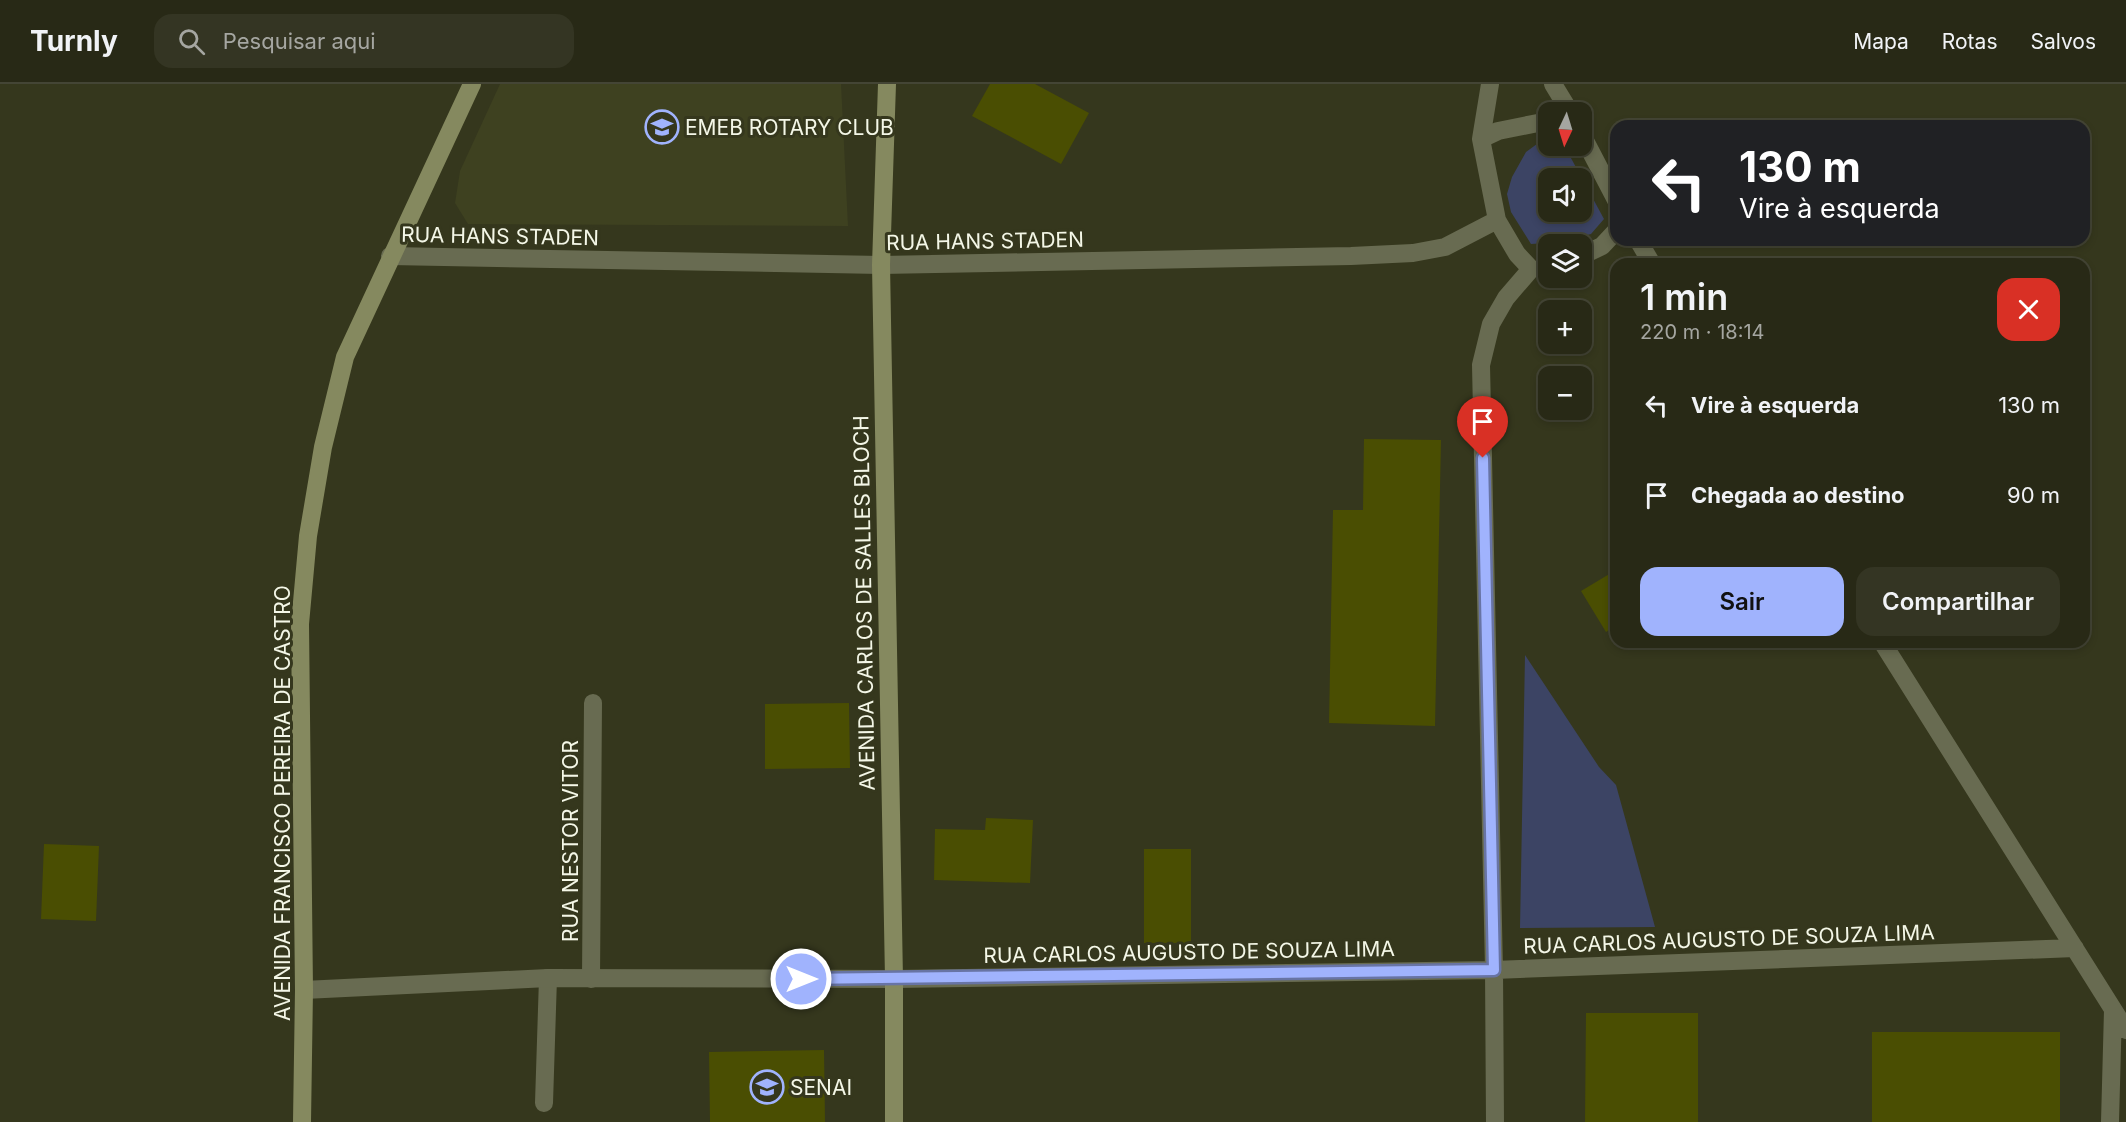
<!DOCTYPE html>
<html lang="pt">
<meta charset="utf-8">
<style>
body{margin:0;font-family:Inter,sans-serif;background:#343523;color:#f1f3f6;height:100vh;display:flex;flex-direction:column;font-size:22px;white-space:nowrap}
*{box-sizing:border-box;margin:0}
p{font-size:20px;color:#a5a6a1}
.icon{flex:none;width:33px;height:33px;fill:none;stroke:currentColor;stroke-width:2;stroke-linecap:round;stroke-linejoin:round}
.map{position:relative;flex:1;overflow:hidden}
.sheet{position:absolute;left:1610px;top:174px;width:480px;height:390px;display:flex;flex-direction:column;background:#282916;border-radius:18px;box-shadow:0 3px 9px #0003,0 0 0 2px #444535}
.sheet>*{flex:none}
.guide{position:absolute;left:1610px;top:36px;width:480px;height:126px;border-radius:18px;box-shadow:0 3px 9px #0003,0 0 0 2px #444535;background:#202124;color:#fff;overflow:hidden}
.needle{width:39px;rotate:184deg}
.fabs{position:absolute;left:1538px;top:18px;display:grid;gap:12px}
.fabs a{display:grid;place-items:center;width:54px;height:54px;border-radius:12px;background:#282916;box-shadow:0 3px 9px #0003,0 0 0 2px #444535;font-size:30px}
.pin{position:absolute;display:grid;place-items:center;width:51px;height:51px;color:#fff;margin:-62px -26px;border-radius:50% 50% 50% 0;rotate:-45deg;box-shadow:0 0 6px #0007}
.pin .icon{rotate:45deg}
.me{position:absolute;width:66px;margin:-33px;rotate:90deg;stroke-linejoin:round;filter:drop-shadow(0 0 4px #0008)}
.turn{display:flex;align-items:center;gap:21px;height:126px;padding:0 30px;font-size:27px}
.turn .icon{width:78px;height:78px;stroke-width:2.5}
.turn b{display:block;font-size:42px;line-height:51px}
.round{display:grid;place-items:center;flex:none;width:63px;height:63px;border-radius:18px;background:#343523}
.overview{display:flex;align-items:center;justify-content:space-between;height:102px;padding:0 30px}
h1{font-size:36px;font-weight:600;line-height:45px}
.primary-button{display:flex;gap:12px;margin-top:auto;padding:12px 30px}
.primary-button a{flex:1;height:69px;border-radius:18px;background:#a0b3fd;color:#111;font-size:24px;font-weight:600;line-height:69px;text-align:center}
.primary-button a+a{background:#343523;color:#f1f3f6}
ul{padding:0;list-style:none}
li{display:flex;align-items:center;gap:18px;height:90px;padding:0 30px}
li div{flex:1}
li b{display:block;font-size:22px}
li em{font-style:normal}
header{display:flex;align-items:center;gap:36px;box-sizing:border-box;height:84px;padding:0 30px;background:#282916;border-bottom:2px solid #444535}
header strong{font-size:28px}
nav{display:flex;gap:33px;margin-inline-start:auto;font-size:21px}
.search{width:420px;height:54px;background:#343523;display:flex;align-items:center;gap:15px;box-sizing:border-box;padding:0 21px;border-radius:18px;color:#a5a6a1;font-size:22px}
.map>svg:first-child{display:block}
.built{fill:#3e4120}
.green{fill:#3c4464;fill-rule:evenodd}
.building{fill:#4a4e02}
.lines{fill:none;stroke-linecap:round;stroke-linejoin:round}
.lane{stroke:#686b51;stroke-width:18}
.street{stroke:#686b51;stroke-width:18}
.secondary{stroke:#85895f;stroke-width:18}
.route-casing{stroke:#6874a4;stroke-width:15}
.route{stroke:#a0b3fd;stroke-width:10}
.labels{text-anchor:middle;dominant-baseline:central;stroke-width:6;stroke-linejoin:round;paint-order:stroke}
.poi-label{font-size:21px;fill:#f4f7e7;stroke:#35371d;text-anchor:start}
.street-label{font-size:21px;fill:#f4f7e7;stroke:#35371d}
</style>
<header>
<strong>Turnly</strong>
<div class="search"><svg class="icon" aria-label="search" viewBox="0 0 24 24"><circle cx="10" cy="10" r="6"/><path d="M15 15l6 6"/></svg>Pesquisar aqui</div>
<nav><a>Mapa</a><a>Rotas</a><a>Salvos</a></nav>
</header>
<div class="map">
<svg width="2126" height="1038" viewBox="0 0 2126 1038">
<rect width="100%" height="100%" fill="#35371d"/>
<path class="built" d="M500,0H841L848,142L468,140L455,119L460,87Z"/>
<path class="green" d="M1548,52V62L1565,63L1604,135L1591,150L1563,158L1531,160L1511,128L1507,110L1512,93L1526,68ZM1548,94H1581V128H1548Z
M1525,571L1599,683L1616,701L1655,843L1520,844Z"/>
<path class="building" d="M990,0H1035L1089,29L1061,80L972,32Z
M1364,355L1441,356L1435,642L1329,639L1333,426H1363Z
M1616,398V412L1610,402Z
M1616,486V542L1606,548L1581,507Z
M849,619L850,684L765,685V620Z
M986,734L1033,736L1030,799L934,796L935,745L985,746Z
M44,760L99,762L96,837L41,835Z
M1144,765H1191V859H1144Z
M1586,929H1698V1038H1585Z
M1872,948H2060V1038H1872Z
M824,966L825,1038H710L709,968Z"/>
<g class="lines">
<path class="lane" d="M544,1019L548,894"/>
<path class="street" d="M1490,0L1481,55L1497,136L1517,170L1531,185
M1553,0L1570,28
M1581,49L1616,116
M1481,55L1498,47L1548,37
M1638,156L1652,180
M390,172L881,181L1351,172L1413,169L1445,163L1497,136
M1581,172L1602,162L1616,147
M1882,558L2126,946
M591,895L593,619
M304,906L548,894L894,895L1494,886L2075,864
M1495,1038L1494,886L1481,281L1491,240L1506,214L1531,185
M2110,1038L2113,926"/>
<path class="secondary" d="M887,0L881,181L894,895V1038
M302,1038L304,906L300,540L308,452L323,363L345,273L472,0"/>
</g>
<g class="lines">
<g class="route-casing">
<path id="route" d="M801,895L1494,886L1483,374"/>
</g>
<use href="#route" class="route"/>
</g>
<defs>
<g id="school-ring" transform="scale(1.725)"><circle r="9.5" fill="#35371d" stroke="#a0b3fd" stroke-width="1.5"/><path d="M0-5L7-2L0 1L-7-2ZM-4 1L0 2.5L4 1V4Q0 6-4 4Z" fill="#a0b3fd"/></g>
<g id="university-ring" transform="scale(1.725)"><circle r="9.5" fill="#35371d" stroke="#a0b3fd" stroke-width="1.5"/><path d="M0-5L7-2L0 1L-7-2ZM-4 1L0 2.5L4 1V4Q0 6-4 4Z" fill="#a0b3fd"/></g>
</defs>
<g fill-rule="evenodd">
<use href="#school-ring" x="662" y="43"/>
<use href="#university-ring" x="767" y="1003"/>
</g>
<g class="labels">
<g class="poi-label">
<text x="685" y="43">EMEB ROTARY CLUB</text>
<text x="790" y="1003">SENAI</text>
</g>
<g class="street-label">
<text transform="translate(500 152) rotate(1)">RUA HANS STADEN</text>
<text transform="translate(985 157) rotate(-1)">RUA HANS STADEN</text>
<text transform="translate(864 519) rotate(-91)">AVENIDA CARLOS DE SALLES BLOCH</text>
<text transform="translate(282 719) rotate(-90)">AVENIDA FRANCISCO PEREIRA DE CASTRO</text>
<text transform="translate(570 757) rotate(-90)">RUA NESTOR VITOR</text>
<text transform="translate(1729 855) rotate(-2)">RUA CARLOS AUGUSTO DE SOUZA LIMA</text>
<text transform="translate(1189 868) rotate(-1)">RUA CARLOS AUGUSTO DE SOUZA LIMA</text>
</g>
</g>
</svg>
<div class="fabs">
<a><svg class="needle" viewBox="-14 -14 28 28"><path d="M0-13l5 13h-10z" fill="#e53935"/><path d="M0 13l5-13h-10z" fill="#a5a6a1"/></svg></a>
<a><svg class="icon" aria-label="sound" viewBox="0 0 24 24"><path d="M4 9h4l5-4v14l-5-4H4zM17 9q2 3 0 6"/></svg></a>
<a><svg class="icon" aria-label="layers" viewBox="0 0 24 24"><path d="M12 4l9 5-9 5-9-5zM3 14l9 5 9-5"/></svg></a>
<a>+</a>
<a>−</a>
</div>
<div class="pin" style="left:1483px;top:374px;background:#d93025"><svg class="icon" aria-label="arrive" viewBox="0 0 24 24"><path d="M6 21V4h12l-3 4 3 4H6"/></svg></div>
<svg class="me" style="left:801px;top:895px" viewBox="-20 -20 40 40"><circle r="17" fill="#a0b3fd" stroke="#fff" stroke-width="3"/><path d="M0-11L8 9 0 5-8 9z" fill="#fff"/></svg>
<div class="guide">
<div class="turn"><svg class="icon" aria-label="left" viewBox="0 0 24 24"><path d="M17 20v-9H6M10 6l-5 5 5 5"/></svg><div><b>130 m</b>Vire à esquerda</div></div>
</div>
<section class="sheet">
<div class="overview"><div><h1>1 min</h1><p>220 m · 18:14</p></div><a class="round" style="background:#d93025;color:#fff"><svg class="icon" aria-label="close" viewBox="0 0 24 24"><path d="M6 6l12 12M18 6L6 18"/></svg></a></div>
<ul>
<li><svg class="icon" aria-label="left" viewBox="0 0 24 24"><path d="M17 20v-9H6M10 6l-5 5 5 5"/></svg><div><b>Vire à esquerda</b></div><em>130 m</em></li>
<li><svg class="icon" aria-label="arrive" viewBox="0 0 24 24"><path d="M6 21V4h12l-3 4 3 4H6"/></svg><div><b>Chegada ao destino</b></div><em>90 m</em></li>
</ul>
<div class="primary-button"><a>Sair</a><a>Compartilhar</a></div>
</section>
</div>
